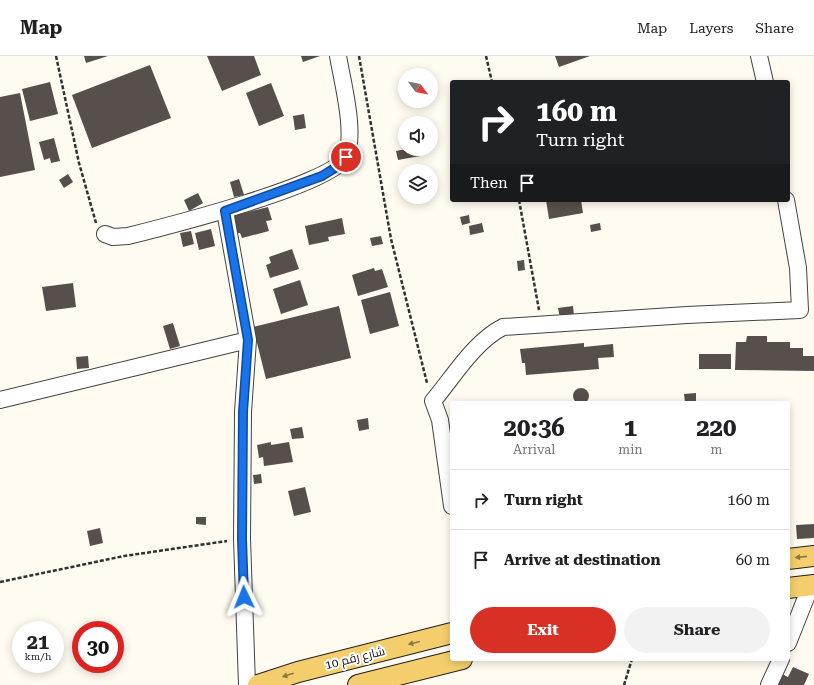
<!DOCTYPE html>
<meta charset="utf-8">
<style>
body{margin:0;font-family:"Roboto Serif",Cairo,serif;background:#f2f2f2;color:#202124;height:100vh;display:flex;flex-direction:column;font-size:15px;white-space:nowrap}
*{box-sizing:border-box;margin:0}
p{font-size:13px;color:#757577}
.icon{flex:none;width:22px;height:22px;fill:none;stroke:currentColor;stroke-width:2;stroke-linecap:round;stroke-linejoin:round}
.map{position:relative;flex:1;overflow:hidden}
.panel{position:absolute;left:450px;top:345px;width:340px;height:260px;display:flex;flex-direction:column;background:#fff;border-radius:4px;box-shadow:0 2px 10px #0003}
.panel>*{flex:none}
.top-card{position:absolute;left:450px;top:24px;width:340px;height:122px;border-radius:4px;box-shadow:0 2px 10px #0003;background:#202124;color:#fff;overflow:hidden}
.needle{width:26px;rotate:122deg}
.fabs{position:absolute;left:398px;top:12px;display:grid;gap:8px}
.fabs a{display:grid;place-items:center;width:40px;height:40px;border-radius:50%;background:#fff;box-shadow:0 2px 10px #0003;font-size:20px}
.speed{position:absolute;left:12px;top:565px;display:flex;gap:8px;font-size:20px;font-weight:700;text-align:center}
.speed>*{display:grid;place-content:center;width:52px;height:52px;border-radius:50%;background:#fff;box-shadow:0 2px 10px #0003;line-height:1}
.speed small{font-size:10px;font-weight:400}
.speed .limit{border:6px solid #d22;background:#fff;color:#111}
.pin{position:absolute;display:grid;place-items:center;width:34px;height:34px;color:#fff;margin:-17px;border:2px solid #fff;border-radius:50%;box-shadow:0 1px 4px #0007}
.me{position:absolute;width:44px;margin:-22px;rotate:358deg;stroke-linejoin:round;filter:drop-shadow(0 0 3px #0008)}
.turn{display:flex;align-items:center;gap:14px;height:84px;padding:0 20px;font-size:18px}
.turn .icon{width:52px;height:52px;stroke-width:2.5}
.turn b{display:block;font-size:28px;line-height:34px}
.then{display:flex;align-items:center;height:38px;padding:0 20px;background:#0003;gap:8px;font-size:15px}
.eta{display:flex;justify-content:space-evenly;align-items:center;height:68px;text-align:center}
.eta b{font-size:24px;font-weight:700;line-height:28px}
.primary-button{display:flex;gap:8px;margin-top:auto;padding:8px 20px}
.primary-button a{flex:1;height:46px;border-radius:24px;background:#d93025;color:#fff;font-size:16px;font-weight:700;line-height:46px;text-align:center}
.primary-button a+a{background:#f2f2f2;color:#202124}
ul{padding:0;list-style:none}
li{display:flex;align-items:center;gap:12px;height:60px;padding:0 20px;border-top:1px solid #e0e0e0}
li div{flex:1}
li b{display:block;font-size:15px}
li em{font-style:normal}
header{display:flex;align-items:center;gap:24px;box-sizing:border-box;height:56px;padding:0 20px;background:#fff;border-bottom:1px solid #e0e0e0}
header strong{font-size:19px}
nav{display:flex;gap:22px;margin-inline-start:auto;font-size:14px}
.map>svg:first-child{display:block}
.building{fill:#574f4b}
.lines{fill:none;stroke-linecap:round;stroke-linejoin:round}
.minor-casing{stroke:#424242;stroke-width:18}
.major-casing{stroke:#202020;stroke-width:22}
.path{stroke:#313131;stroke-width:2.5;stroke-dasharray:4 2;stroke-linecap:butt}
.minor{stroke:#fff;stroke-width:16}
.major{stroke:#f4ce6c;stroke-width:20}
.oneway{fill:#8d7842}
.route-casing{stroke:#114b97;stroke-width:10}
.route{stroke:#1a73e8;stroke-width:7}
.labels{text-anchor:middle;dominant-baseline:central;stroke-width:4;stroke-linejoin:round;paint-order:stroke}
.street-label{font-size:12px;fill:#0f0f0f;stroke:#fff}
</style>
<header>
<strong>Map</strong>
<nav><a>Map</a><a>Layers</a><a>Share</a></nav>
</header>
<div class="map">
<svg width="814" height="629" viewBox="0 0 814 629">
<rect width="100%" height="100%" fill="#fffbf1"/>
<path class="building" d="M84,0H108L86,7Z
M207,0H254L261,19L222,35Z
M301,0H320L303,6Z
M555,0H590L559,11Z
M150,9L171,62L92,92L72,39Z
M50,26L58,58L30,65L22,33Z
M271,27L284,60L259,70L246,37Z
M20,37L35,114L0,121V41Z
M304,58L306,72L295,74L293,60Z
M54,82L60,105L51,107L50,102L44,104L39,86Z
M406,93H418L420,100L398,104L396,95Z
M68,118L73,126L64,132L59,124Z
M239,123L244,139L234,141L230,126Z
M198,137L203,147L189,155L184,144Z
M546,144H581L583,157L549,163Z
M268,151L272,164L266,165L269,175L242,182L240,177H237L233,160Z
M469,159L470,167L462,169L460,161Z
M342,162L345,178L328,181L329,185L309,189L305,170Z
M482,167L484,176L470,179L469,170Z
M600,167L601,174L591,176L590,169Z
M211,173L215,190L199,194L195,177Z
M191,175L194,188L183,191L180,177Z
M381,180L383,188L372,190L370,182Z
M292,193L299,213L270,222L266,209L271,207L269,201Z
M524,204L525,214L518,215L517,205Z
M374,212L375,215L382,213L388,231L358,240L352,219Z
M300,224L308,249L281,258L273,233Z
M73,227L76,251L46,255L42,231Z
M390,236L399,270L370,278L361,244Z
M339,250L351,302L266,323L253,271Z
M573,250L574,260L560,262L558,252Z
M173,267L180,290L170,293L163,270Z
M747,280H767V286H790V292H803V300H814V315L735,314L736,286H746Z
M584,287V291L613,288L614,301L598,302L599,313L526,319L525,307H522L520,293Z
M699,298H731V313H699Z
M88,300L89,312L77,313L76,301Z
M573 340a8 8 0 1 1 16 0a8 8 0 1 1-16 0Z
M696,337V347H685L684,338Z
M368,362L369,373L359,375L357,364Z
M302,371L304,382L292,383L290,373Z
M271,386V389L289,386L293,406L264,410L263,401L259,402L257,389Z
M261,418L262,427L254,428L253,419Z
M305,431L311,456L294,460L288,435Z
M196,461H206V469L196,468Z
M814,468V482L797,483L796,469Z
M100,472L103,487L90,490L87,475Z
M793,611L809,618L804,629H777L782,618L788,621Z"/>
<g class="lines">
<g class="minor-casing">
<path id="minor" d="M759,0L765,26
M225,155L248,284L243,356L242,483L247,629
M105,178L113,181L128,180C164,171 330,129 345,102C357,80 342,24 338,0
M0,344L248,284
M452,450L440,364L433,345C454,320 474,286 503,271L687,259L800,254L798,212L786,144
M788,587L811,529
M769,629L781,603"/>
</g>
<g class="major-casing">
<path id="major" d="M788,503L814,500
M788,532L814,529
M258,629L298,616L452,577
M358,629L462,603"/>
</g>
<path class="path" d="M56,0L79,107L96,167
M359,0L391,183L427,327
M486,0L492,26
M519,144L539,254
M0,526L124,500L227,485
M624,629L632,603"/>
<use href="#minor" class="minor"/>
<use href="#major" class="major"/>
</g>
<defs><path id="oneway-solid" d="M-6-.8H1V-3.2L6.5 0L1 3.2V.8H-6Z"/></defs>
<g class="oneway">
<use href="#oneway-solid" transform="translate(801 501) rotate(174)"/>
<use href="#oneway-solid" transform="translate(414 587) rotate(166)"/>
<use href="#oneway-solid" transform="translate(288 619) rotate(162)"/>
</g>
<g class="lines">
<g class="route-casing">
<path id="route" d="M244,541L242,483L243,356L248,284L225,155L322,120L338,110L346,101"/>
</g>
<use href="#route" class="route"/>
</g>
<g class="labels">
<g class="street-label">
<text transform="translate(355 602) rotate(-14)">شارع رقم 10</text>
</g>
</g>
</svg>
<div class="fabs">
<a><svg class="needle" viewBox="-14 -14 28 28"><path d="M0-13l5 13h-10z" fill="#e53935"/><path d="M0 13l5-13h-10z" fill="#757577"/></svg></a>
<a><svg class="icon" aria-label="sound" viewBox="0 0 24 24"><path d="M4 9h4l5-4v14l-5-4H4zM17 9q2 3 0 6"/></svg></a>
<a><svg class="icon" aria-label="layers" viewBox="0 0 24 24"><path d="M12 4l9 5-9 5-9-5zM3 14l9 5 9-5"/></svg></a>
</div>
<div class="speed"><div>21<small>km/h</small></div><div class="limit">30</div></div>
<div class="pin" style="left:346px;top:101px;background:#d93025"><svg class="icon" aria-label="arrive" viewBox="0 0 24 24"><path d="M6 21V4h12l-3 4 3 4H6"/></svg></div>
<svg class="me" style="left:244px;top:541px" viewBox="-20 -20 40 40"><path d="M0-17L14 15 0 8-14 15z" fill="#1a73e8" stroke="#fff" stroke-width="4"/></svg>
<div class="top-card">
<div class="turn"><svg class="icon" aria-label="right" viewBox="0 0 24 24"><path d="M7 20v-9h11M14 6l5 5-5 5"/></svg><div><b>160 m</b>Turn right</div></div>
<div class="then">Then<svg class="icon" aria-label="arrive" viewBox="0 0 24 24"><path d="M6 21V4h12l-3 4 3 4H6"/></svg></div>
</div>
<section class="panel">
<div class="eta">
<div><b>20:36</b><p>Arrival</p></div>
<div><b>1</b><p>min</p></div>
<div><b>220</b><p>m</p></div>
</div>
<ul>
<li><svg class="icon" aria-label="right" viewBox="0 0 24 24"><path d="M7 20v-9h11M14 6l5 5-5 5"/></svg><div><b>Turn right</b></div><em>160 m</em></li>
<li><svg class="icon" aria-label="arrive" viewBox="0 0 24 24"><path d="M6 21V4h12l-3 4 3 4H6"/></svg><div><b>Arrive at destination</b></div><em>60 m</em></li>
</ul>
<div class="primary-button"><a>Exit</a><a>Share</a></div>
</section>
</div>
